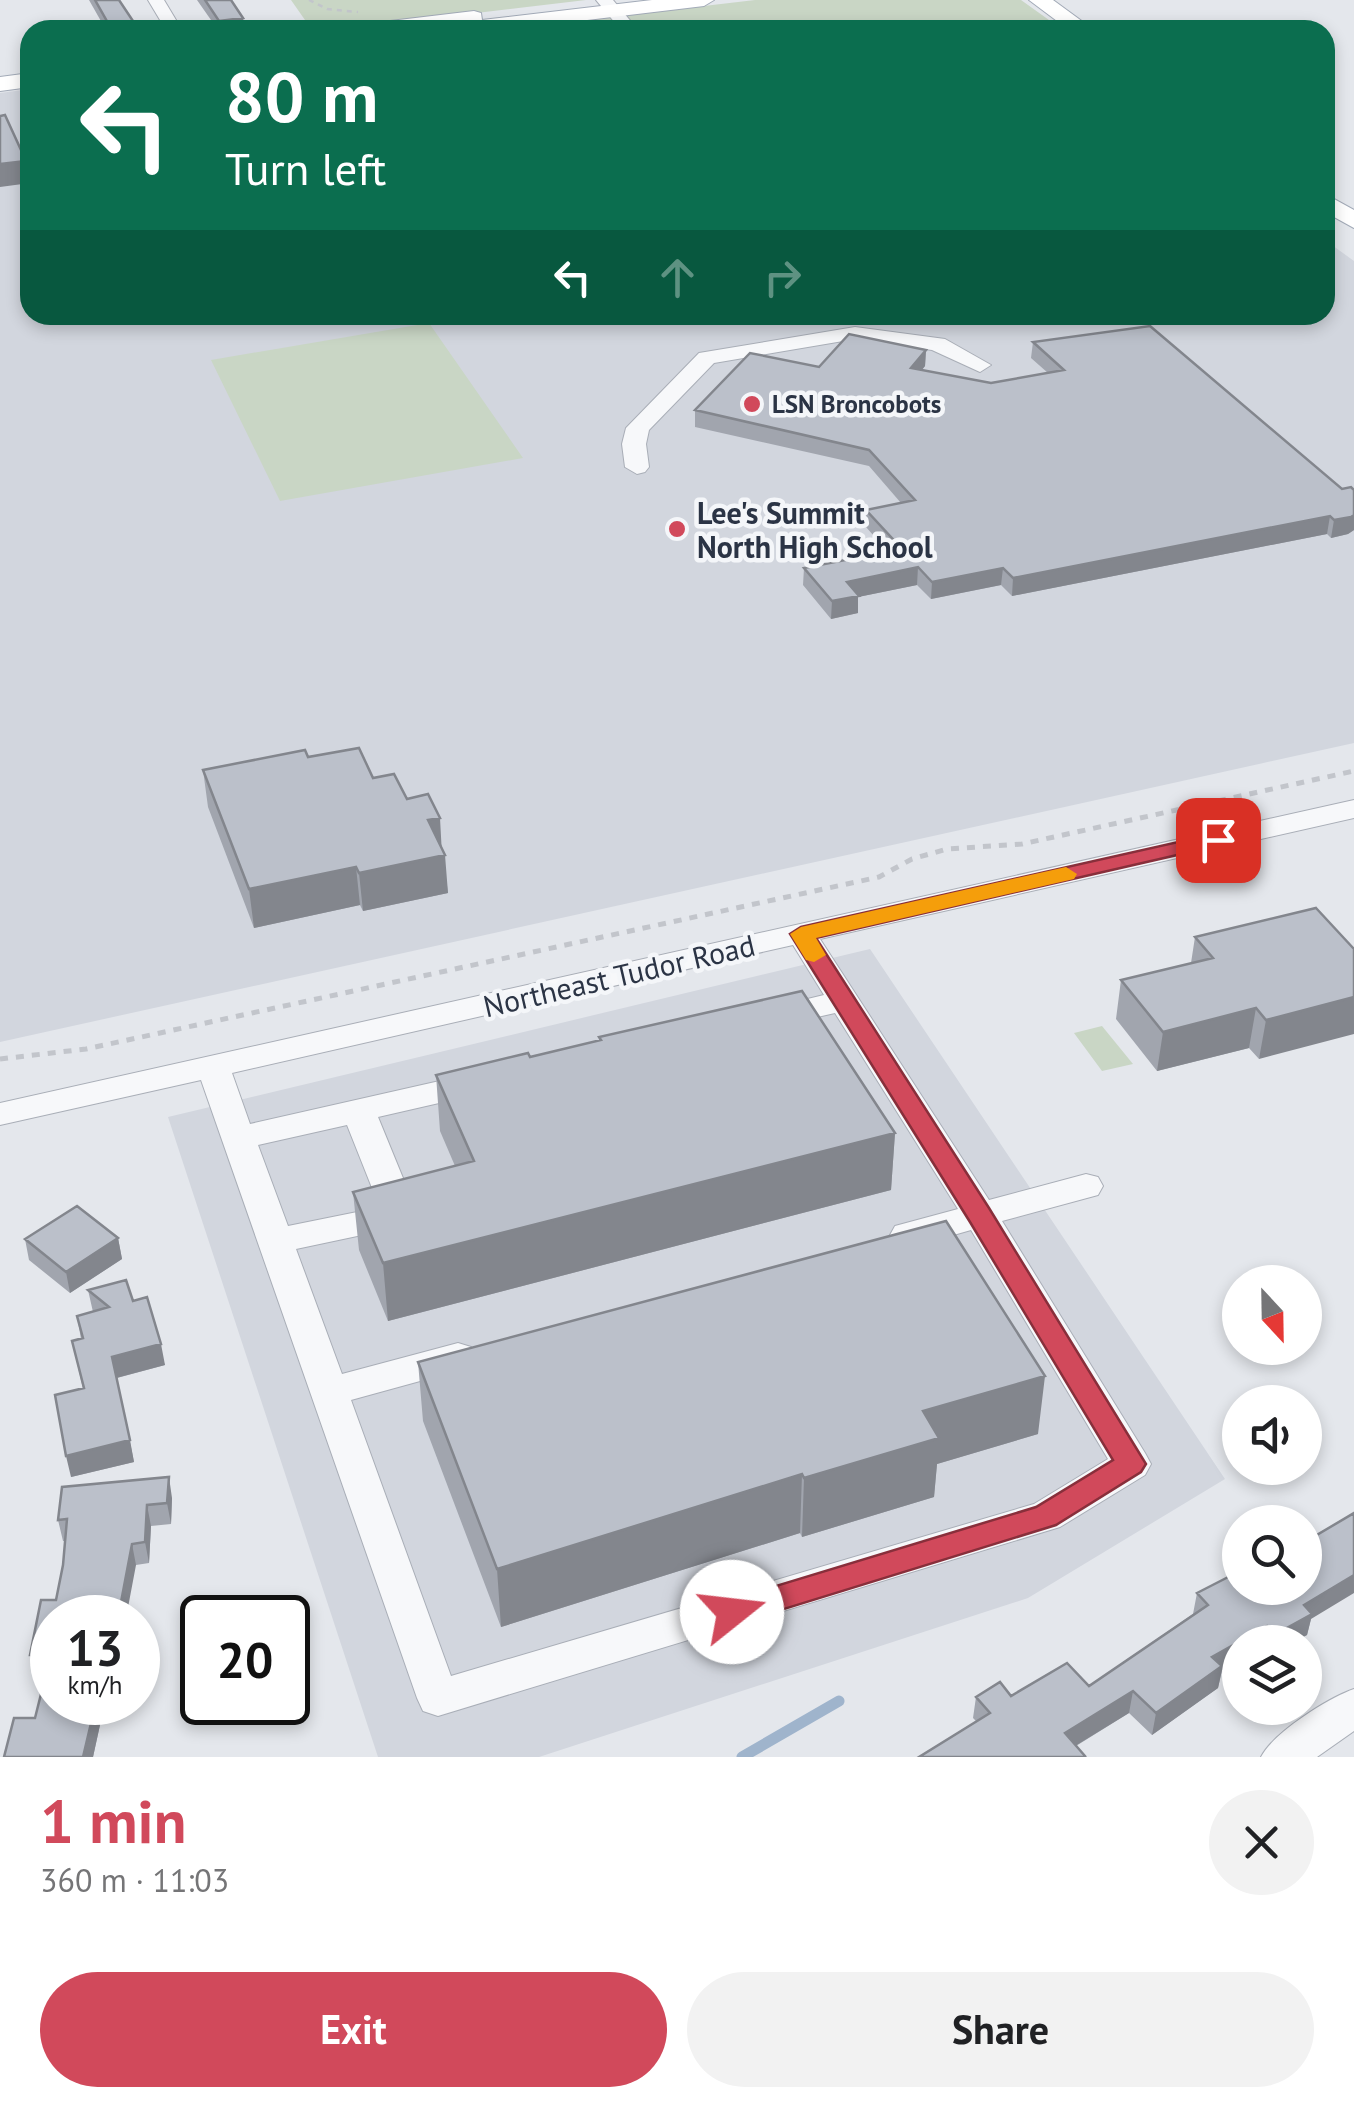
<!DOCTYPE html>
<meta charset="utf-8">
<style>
body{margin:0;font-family:"PT Sans",sans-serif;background:#f2f2f2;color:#202124;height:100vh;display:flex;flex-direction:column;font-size:38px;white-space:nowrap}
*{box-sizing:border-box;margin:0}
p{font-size:32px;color:#757577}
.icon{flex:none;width:55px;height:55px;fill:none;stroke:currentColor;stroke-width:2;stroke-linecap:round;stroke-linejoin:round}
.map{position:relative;height:1757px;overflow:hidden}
.details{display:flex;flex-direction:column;background:#fff;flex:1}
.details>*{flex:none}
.top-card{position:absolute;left:20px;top:20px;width:1315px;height:305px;border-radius:30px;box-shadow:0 5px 15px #0003;background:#0b6e4f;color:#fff;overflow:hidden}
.needle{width:65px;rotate:158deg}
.fabs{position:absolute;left:1222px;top:1265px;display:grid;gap:20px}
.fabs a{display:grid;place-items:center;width:100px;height:100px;border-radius:50%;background:#fff;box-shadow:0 5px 15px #0003;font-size:50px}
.speed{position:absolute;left:30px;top:1595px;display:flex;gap:20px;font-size:50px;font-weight:700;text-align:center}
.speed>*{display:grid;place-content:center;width:130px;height:130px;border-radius:50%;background:#fff;box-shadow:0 5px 15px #0003;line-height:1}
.speed small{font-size:25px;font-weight:400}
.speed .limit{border:5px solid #111;border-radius:15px;background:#fff;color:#111}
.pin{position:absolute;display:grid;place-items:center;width:85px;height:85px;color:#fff;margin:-42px;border-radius:20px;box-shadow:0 5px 15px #0006}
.me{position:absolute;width:110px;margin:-55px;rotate:74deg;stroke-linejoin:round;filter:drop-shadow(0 0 8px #0008)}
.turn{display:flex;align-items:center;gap:35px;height:210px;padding:0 40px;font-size:45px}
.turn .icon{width:130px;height:130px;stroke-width:2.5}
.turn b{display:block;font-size:70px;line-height:85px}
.lanes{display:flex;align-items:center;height:95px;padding:0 40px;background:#0003;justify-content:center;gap:50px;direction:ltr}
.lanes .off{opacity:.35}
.round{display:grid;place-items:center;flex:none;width:105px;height:105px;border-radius:52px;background:#f2f2f2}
.overview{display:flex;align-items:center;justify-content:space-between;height:170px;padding:0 40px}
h1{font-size:60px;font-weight:800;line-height:75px;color:#d1495b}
.primary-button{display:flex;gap:20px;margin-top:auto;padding:20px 40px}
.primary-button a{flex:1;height:115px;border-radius:60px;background:#d1495b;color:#fff;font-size:40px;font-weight:800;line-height:115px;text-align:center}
.primary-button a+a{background:#f2f2f2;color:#202124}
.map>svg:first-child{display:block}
.built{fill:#d2d6de}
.green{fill:#c9d6c5}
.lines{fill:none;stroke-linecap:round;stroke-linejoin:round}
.stream{stroke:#9fb4cc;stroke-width:11}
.minor-casing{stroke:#a9aeb7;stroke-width:2}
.major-casing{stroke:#a3abb8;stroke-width:2}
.path-far1{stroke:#c2c5cb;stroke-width:2.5;stroke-dasharray:5 5;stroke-linecap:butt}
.path{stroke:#c2c5cb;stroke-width:5;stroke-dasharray:8 8;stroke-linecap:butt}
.minor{fill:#f7f8fa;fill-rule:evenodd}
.major{fill:#fff;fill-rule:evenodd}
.wall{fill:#a1a5ae}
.shaded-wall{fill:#83868d}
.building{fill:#bbc0ca;stroke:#83868d;stroke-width:2.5}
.route{fill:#d1495b;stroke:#882f3b;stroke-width:2.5}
.slow{fill:#f59e0b}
.poi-dot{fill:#d1495b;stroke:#f4f6f9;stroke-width:4}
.labels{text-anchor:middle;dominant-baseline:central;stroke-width:9;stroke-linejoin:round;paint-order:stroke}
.far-poi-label{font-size:25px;font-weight:bold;fill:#2b3445;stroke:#f4f6f9;text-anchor:start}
.poi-label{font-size:30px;font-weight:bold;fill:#2b3445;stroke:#f4f6f9;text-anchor:start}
.street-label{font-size:30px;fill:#2b3445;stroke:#f4f6f9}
</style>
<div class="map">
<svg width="1354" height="1757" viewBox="0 0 1354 1757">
<rect width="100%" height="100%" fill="#e4e7ec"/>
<path class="built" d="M30,89V315H1325V240L1354,261V743L0,1042V93Z
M870,949L1225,1479L1028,1598L539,1757H378L168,1117Z"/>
<path class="green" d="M291,0H586L333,30H312Z
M755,0H1021L1063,30H500Z
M429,323L523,458L280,501L211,360Z
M1102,1026L1133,1064L1102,1071L1074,1033Z"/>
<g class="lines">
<path class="stream" d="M742,1757L839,1701"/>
<g class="minor-casing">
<path id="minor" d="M148,0H164L182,30H166Z
M596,0H613L638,30H621Z
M855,327L945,339L991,365L980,372L932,350L855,339L714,363L649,430L646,444L649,467L645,472L637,474L625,467L622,444L626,428L699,353Z
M1354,800V818L820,939L989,1200L1086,1174L1098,1177L1103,1186L1098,1195L1002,1221L1145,1453L1151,1464L1145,1475L1060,1527L438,1716L423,1711L417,1698L201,1080L0,1125V1103ZM793,945L824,995L762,1010L757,1017L762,1024L773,1027L835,1013L958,1209L895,1226L890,1235L895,1244L908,1248L971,1230L1108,1459L1034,1504L451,1676L351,1400L471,1367L477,1357L471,1347L458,1343L342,1374L296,1249L395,1228L414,1205L378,1117L487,1092L492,1084L487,1076L475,1073L250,1124L232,1073ZM347,1125L378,1203L372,1209L288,1226L258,1145Z
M1354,1689V1731L1317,1757H1261C1273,1733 1328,1698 1354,1689Z"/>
</g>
<g class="major-casing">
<path id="major" d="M652,0H714L704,6L504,30H354L365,24L474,11L481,13L482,20Z
M1029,0H1053L1094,30H1069Z
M30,73V87L0,91V77Z
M1325,194L1354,210V228L1325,212Z"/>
</g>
<path class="path-far1" d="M309,0L327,9L358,12
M305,30L344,25"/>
<path class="path" d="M0,1059L86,1049L879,877L912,859L947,849L1022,844L1354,771"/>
<use href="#minor" class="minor"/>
<use href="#major" class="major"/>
</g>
<path class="wall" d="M89,0H119L139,30H106Z
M197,0H231L243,18L245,30H218Z
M1033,342L1342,489L1354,490V530L1348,534L1331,538L1327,534L1012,596L1001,585L931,599L917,585L858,597V613L831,619L803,585L804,568L888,552L866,527V510L901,503L869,466L695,427V410L819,367L926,350L925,366L922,370L991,383L1048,373L1031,358Z
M308,757L373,778L407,799L442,847L448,893L363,911L360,905L254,928L208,807L203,770Z
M1316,908L1259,1059L1249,1048L1157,1071L1116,1019L1121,980L1191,963L1195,937Z
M599,1037L895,1133L891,1190L388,1321L359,1250L353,1192L455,1166L440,1131L436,1075L530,1057L599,1041Z
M118,1238L122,1259L70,1293L29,1260L25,1239Z
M88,1290L133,1301L165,1365L117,1378L134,1462L71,1477L83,1389L72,1341L81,1339L77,1316L93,1312Z
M418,1362L1038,1434L937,1464L934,1497L802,1537L800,1533L501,1627L423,1421Z
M172,1498L171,1524L151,1526L149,1563L136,1565L52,1618L105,1702L93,1757H4L35,1718L46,1676H35L30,1655L56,1600L63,1565L65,1541H63L58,1520Z
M1197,1593L1311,1619L1307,1635L1293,1642H1240V1660L1222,1670L1218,1688L1152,1735L1129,1713L1076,1746L976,1721L973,1718L976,1697L1011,1696L1089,1686L1193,1614Z"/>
<path class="shaded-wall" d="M243,18L245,30H220L219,21Z
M26,161L30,183L0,187V164Z
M926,350L925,366L910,384L911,368Z
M1354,515V530L1348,534L1331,538L1334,520Z
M1330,516L1327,534L1012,596L1013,578Z
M918,567L917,585L858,597V613L831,619L832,601L847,582Z
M1003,568L1001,585L931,599L932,582Z
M440,818L442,855L428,820Z
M445,855L448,893L363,911L359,873Z
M356,867L360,905L254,928L249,889Z
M1354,997V1034L1259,1059L1266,1020Z
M1256,1008L1249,1048L1157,1071L1163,1032Z
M895,1133L891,1190L388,1321L383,1263Z
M118,1238L122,1259L70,1293L66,1272Z
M161,1344L165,1365L116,1378L112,1357Z
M1045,1376L1038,1434L937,1464L934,1497L802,1537L804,1478L923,1411Z
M130,1440L134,1462L71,1477L66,1456Z
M802,1474L800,1533L501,1627L497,1569Z
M169,1477L172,1498L171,1524L167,1503Z
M147,1505L151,1526L149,1563L145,1542Z
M132,1544L136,1565L126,1618H118Z
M1354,1575V1593L1311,1619L1307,1635L1293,1642H1272L1274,1635L1304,1605Z
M1267,1626L1263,1642H1240V1660L1222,1670L1218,1688L1152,1735L1156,1713L1212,1657Z
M1133,1691L1129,1713L1062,1754L1065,1733Z
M96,1702H105L93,1757H83Z"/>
<path class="building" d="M95,0H119L139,30H112Z
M205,0H231L243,18L219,21Z
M5,115L26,161L0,164V116Z
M1150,326L1342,489L1351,487L1354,490V515L1351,517L1334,520L1330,516L1013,578L1003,568L932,582L918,567L847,582L859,596L832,601L804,568L902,549L866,510L915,500L869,450L695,410L750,353L819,367L849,334L926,350L911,368L991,383L1064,370L1033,342Z
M359,748L373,778L394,774L407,799L428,794L440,818L428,820L445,855L359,873L356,867L249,889L203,770L305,750L308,757Z
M1316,908L1354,949V997L1266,1020L1256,1008L1163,1032L1121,980L1213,958L1195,937Z
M802,991L895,1133L383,1263L353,1192L474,1161L436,1075L528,1053L530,1057L601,1040L599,1037Z
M77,1206L118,1238L66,1272L25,1239Z
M946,1221L1045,1376L923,1411L939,1438L804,1478L802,1474L497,1569L418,1362Z
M126,1280L133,1301L147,1297L161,1344L112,1357L130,1440L66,1456L55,1395L84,1388L72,1341L83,1338L77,1316L109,1307L88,1290Z
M169,1477L167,1503L147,1505L145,1542L132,1544L118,1618H52V1702H96L83,1757H4L14,1718H35L51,1654L30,1655L41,1600H56L63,1565L67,1519L58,1520L62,1487Z
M1354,1513V1575L1304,1605L1312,1614L1274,1635L1267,1626L1212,1657L1222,1666L1156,1713L1133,1691L1065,1733L1085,1756L1083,1757H919L990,1713L976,1697L1000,1682L1011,1696L1067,1663L1089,1686L1208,1605L1197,1593L1240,1571V1588H1305V1542Z"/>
<path class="route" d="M1218,833L1229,840L1225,844L816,938L989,1208L1146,1464L1141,1472L1056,1525L732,1625L720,1621L716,1612L720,1603L1036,1507L1113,1460L970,1222L790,934L801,927Z"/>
<path class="slow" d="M1066,867L1077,874L1074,879L816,938L826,955L814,962L806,960L790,934L801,927Z"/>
<g class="poi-dot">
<circle cx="752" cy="404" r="10"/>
<circle cx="677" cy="529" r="10"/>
</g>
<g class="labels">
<g class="far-poi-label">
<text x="772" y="404">LSN Broncobots</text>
</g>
<g class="poi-label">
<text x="697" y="512">Lee's Summit<tspan x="697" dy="34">North High School</tspan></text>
</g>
<g class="street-label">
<text transform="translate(619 975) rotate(-13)">Northeast Tudor Road</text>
</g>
</g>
</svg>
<div class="fabs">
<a><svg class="needle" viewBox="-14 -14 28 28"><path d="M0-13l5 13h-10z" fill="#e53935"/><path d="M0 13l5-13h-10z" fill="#757577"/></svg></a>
<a><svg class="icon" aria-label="sound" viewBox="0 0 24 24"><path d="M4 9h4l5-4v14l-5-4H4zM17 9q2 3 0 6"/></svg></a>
<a><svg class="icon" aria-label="search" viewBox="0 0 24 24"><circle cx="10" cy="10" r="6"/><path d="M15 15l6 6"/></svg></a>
<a><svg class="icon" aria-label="layers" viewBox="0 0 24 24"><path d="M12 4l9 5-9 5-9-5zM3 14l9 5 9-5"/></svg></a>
</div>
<div class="speed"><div>13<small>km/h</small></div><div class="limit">20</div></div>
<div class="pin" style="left:1218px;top:840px;background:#d93025"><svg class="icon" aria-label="arrive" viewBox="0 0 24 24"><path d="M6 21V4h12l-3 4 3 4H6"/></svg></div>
<svg class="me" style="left:732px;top:1612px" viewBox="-20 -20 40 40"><circle r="19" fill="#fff"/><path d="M0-13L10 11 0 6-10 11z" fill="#d1495b"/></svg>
<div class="top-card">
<div class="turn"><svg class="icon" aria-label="left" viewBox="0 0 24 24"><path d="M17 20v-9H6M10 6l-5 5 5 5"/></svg><div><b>80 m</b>Turn left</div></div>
<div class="lanes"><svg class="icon" aria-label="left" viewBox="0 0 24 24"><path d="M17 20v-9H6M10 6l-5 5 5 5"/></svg><svg class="icon off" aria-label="ahead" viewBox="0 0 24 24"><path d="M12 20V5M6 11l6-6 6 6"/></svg><svg class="icon off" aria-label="right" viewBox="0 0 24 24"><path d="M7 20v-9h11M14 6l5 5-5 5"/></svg></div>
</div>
</div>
<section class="details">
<div class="overview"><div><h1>1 min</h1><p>360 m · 11:03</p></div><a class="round"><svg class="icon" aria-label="close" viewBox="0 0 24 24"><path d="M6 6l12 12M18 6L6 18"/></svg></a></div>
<div class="primary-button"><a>Exit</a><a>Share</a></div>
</section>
